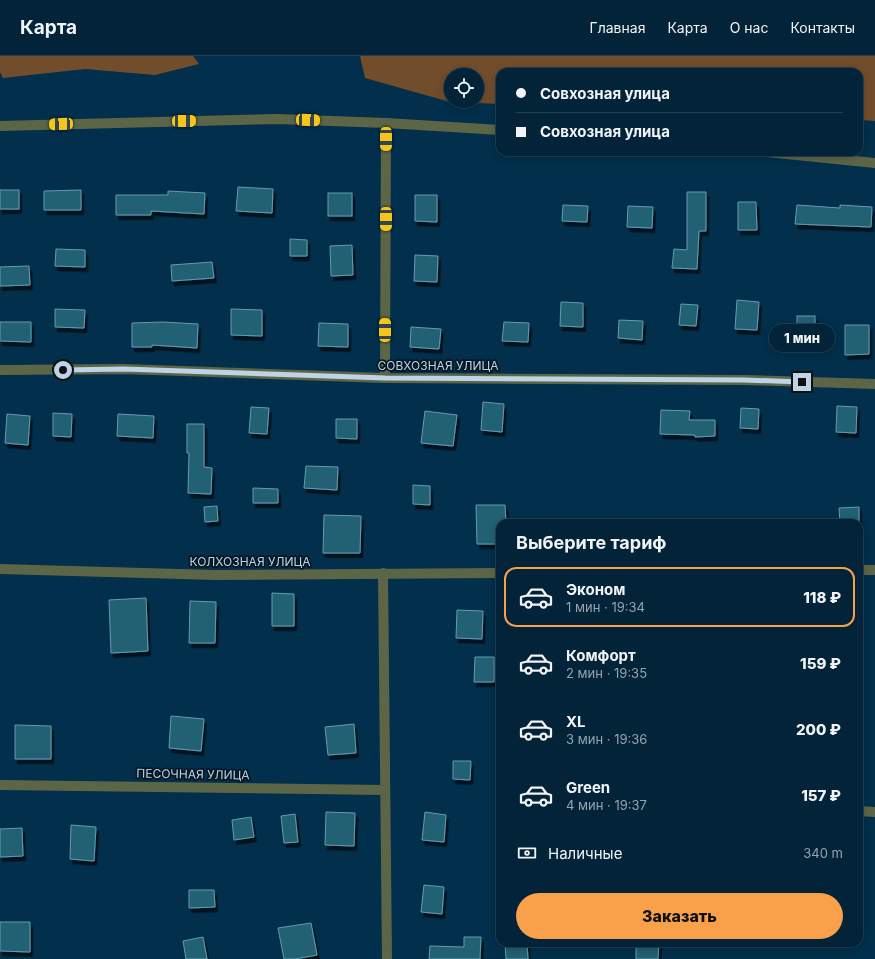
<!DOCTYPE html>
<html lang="ru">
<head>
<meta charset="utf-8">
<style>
	body { margin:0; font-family:Inter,sans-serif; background:#0c2b40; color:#f1f3f6; height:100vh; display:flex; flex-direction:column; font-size:15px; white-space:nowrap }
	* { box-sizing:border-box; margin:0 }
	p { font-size:13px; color:#96a4ae }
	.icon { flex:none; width:22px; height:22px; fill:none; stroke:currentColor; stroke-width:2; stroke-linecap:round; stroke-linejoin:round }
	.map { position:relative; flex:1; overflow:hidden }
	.side { position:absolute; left:496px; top:463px; width:367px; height:428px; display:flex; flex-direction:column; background:#022338; border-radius:12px; box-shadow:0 2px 10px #0003,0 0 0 1px #234053 }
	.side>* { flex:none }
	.top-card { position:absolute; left:496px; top:12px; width:367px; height:88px; border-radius:12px; box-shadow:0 2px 10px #0003,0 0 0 1px #234053; display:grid; align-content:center; height:88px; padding:0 20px; background:#022338 }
	.controls { position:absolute; left:444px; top:12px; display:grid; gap:8px }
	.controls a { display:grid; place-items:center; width:40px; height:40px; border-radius:50%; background:#022338; box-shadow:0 2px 10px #0003,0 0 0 1px #234053; font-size:20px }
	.end { position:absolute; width:18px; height:18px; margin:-9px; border:5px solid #bed4e6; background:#111; box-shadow:0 0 0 2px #111 }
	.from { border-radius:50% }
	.bubble { position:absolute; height:28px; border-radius:14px; background:#022338; box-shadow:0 2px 10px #0003,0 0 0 1px #234053; font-size:13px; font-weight:800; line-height:28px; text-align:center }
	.car { position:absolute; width:12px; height:24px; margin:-12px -6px; border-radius:5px; box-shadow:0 0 3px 1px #0007; background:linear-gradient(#f5c518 24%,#345 0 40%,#f5c518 0 76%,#345 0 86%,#f5c518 0) }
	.top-card b { display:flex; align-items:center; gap:14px; height:38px; font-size:15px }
	.top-card b+b { border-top:1px solid #234053 }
	.top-card i { width:10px; height:10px; background:#f1f3f6 }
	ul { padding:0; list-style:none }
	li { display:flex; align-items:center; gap:12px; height:60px; margin:0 8px 6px; padding:0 12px; border:2px solid transparent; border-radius:12px }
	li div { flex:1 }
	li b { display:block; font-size:15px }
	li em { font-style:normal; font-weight:800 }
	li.on { border-color:#f8a14a }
	li>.icon { width:36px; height:36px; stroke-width:1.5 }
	h2 { padding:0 20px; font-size:18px; line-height:48px }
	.pay { display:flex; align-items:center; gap:10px; height:44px; padding:0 20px; font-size:15px }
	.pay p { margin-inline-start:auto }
	.action { display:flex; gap:8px; margin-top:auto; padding:8px 20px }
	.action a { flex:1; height:46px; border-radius:24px; background:#f8a14a; color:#111; font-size:16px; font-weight:800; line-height:46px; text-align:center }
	header { display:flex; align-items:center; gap:24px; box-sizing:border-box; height:56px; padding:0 20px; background:#022338; border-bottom:1px solid #234053 }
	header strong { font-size:19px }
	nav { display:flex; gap:22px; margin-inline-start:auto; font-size:14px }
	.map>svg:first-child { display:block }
	.green { fill:#714d2b; fill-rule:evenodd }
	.building { fill:#246073; stroke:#629cb1; filter:url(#shadow) }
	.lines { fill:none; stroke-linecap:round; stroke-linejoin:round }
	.street { stroke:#5c6647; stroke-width:10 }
	.route { stroke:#bed4e6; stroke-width:5 }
	.labels { text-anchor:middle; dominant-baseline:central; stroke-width:3.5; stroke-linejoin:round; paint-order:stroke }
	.street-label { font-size:12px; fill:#bed4e6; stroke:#061623 }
</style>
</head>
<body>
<header>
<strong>Карта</strong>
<nav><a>Главная</a><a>Карта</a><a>О нас</a><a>Контакты</a></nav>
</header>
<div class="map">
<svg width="875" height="903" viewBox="0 0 875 903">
	<defs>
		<filter id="shadow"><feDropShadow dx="2.5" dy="4.5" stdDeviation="0" flood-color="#0009"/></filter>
	</defs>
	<rect width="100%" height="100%" fill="#022f4b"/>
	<!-- green -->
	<g class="green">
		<path d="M0,0H193L199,8L155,19L85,13L3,22L0,16Z"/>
		<path d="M360,0H875V65L859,64V16H500V48L450,46L365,22ZM451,19H477V45H451Z"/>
	</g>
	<!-- building -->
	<g class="building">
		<path d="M238,131L273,133L272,157L236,155Z"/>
		<rect x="0" y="134" width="19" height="19"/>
		<path d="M81,134V154H44V135Z"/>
		<path d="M168,135L205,137L204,158L151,155V159H116V139H168Z"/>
		<path d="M687,136H706V175H699L697,213L672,212L674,193L687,194Z"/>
		<rect x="328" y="137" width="24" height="23"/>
		<path d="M415,139H437V166L415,165Z"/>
		<path d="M738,146H756L757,174H738Z"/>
		<path d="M563,149L588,150L587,166L562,165Z"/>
		<path d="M797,149L840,152V149L872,151L871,171L795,168Z"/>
		<path d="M628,150L653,151L652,172L627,171Z"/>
		<path d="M290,183L307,184V200H290Z"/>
		<path d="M352,189L353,219L331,220L330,190Z"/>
		<path d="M56,193L85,194V211L55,210Z"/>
		<path d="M415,199L438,200L437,226L414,225Z"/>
		<path d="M212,206L214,222L172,225L171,209Z"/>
		<path d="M29,210L30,229L0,230V211Z"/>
		<path d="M737,244L759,246L757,274L735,273Z"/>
		<path d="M561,246L583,247V271L560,270Z"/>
		<path d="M681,248L698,249L696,270L679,269Z"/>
		<path d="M55,253L85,254L84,272L55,271Z"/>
		<path d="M231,253L262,254V280L231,279Z"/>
		<rect x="797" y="260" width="18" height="24"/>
		<path d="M619,264L643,265L642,284L618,282Z"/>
		<path d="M0,266H31V286L0,285Z"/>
		<path d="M163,266L198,268L197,292L152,289V291H132V267Z"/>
		<path d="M504,266L529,267L528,286L502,285Z"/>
		<path d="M319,267L348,268V291L318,290Z"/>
		<path d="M845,269H869V298L845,299Z"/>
		<path d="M411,271L441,273L439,293L410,291Z"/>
		<path d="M483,346L504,348L502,376L481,374Z"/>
		<path d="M837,350L857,351L856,377L836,376Z"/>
		<path d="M251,351L269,352L267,378L249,377Z"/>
		<path d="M741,352L759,353L758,373L740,372Z"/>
		<path d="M661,354L690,355L689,364H715V380L695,381V379L660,378Z"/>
		<path d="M425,355L457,359L453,390L421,387Z"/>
		<path d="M53,357L72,358L71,381L53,380Z"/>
		<path d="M7,358L30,360L28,389L5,387Z"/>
		<path d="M118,358L154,360L153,382L117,380Z"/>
		<path d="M336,363H357V383L336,382Z"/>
		<path d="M187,368H204V411L212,412L211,438L188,437L189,397H187Z"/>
		<path d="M306,410L338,411L337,434L304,432Z"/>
		<path d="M413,429L430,430V449L413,448Z"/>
		<path d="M253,432L278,433V447H253Z"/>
		<path d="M476,449H505L506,467H500V488H477Z"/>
		<path d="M217,450L218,465L205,466L204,451Z"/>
		<path d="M859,451V467H840L839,452Z"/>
		<path d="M324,459L361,460L360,497H323Z"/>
		<path d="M272,537L294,538V570H272Z"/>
		<path d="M146,542L148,595L111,597L109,544Z"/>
		<path d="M190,545L216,546L215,587H189Z"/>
		<path d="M457,554L483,555L482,583L456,582Z"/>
		<path d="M475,601H494V626H474Z"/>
		<path d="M171,660L204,663L201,695L169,692Z"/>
		<path d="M354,668L356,697L328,699L325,671Z"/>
		<path d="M15,669L51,670V703H15Z"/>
		<path d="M453,705H471L470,724L453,723Z"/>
		<path d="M326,756L355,757L354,790L325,789Z"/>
		<path d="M425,756L446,759L444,786L422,784Z"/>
		<path d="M295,758L298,786L284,787L281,760Z"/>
		<path d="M251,761L254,781L234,784L232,764Z"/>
		<path d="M71,769L96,771L94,805L70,803Z"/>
		<path d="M22,772L23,800L0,801V773Z"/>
		<path d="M424,829L444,831L442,858L421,856Z"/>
		<path d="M189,834H214L215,851L189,852Z"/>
		<path d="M0,866H30V896L0,895Z"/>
		<path d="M311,867L317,899L295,903H284L278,872Z"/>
		<path d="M203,881L207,903H186L183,885Z"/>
		<path d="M464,881H481L480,903H429L430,890L464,891Z"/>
		<path d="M527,887L528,903H506L505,888Z"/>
		<path d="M636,887H659L658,903H636Z"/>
	</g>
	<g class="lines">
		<!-- street -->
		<g class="street">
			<path d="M0,70L277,63L386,67L500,74"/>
			<path d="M767,96L875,107"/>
			<path d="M0,314L124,313L385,322L744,324L875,328"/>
			<path d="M385,322L386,67"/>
			<path d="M0,513L216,519L500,517"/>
			<path d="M859,514H875"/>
			<path d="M383,517L387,903"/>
			<path d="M0,729L385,734"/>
			<path d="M859,755L875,756"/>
		</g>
	</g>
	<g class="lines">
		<!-- route -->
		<path class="route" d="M63,314L124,313L385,322L744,324L802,326"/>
	</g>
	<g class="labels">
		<!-- street labels -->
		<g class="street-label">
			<text x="438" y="309">СОВХОЗНАЯ УЛИЦА</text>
			<text x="250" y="505">КОЛХОЗНАЯ УЛИЦА</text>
			<text transform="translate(193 718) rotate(1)">ПЕСОЧНАЯ УЛИЦА</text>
		</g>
	</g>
</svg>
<div class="controls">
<a><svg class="icon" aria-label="locate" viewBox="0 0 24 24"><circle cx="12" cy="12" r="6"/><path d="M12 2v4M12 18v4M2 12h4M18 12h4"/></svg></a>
</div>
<i class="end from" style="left:63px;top:314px"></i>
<i class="end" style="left:802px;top:326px"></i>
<div class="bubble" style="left:769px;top:268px;width:66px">1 мин</div>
<i class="car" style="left:308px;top:64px;rotate:92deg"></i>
<i class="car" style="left:184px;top:65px;rotate:89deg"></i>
<i class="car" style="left:61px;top:68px;rotate:268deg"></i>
<i class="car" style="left:386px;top:83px;rotate:180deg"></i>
<i class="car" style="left:386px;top:163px;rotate:180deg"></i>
<i class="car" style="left:385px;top:274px;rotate:0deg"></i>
<div class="top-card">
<b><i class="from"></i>Совхозная улица</b>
<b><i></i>Совхозная улица</b>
</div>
<section class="side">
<h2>Выберите тариф</h2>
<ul>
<li class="on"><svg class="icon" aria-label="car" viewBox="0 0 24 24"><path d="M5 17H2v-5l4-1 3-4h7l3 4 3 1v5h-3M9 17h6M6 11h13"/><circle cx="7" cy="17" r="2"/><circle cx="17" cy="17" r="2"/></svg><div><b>Эконом</b><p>1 мин · 19:34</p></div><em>118 ₽</em></li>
<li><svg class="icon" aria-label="car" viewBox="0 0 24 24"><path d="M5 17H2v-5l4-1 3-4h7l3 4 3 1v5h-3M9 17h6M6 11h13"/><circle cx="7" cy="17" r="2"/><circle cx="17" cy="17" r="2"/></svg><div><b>Комфорт</b><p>2 мин · 19:35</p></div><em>159 ₽</em></li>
<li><svg class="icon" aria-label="car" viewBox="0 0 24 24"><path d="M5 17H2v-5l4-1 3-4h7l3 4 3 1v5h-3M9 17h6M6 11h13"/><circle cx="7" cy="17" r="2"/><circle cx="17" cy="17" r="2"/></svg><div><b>XL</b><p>3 мин · 19:36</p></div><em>200 ₽</em></li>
<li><svg class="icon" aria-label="car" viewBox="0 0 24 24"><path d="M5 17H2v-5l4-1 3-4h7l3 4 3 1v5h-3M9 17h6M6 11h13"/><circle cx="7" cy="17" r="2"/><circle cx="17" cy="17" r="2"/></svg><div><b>Green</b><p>4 мин · 19:37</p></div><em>157 ₽</em></li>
</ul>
<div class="pay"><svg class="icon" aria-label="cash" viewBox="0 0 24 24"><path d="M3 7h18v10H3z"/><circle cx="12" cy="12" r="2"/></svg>Наличные<p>340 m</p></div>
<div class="action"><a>Заказать</a></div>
</section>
</div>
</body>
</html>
